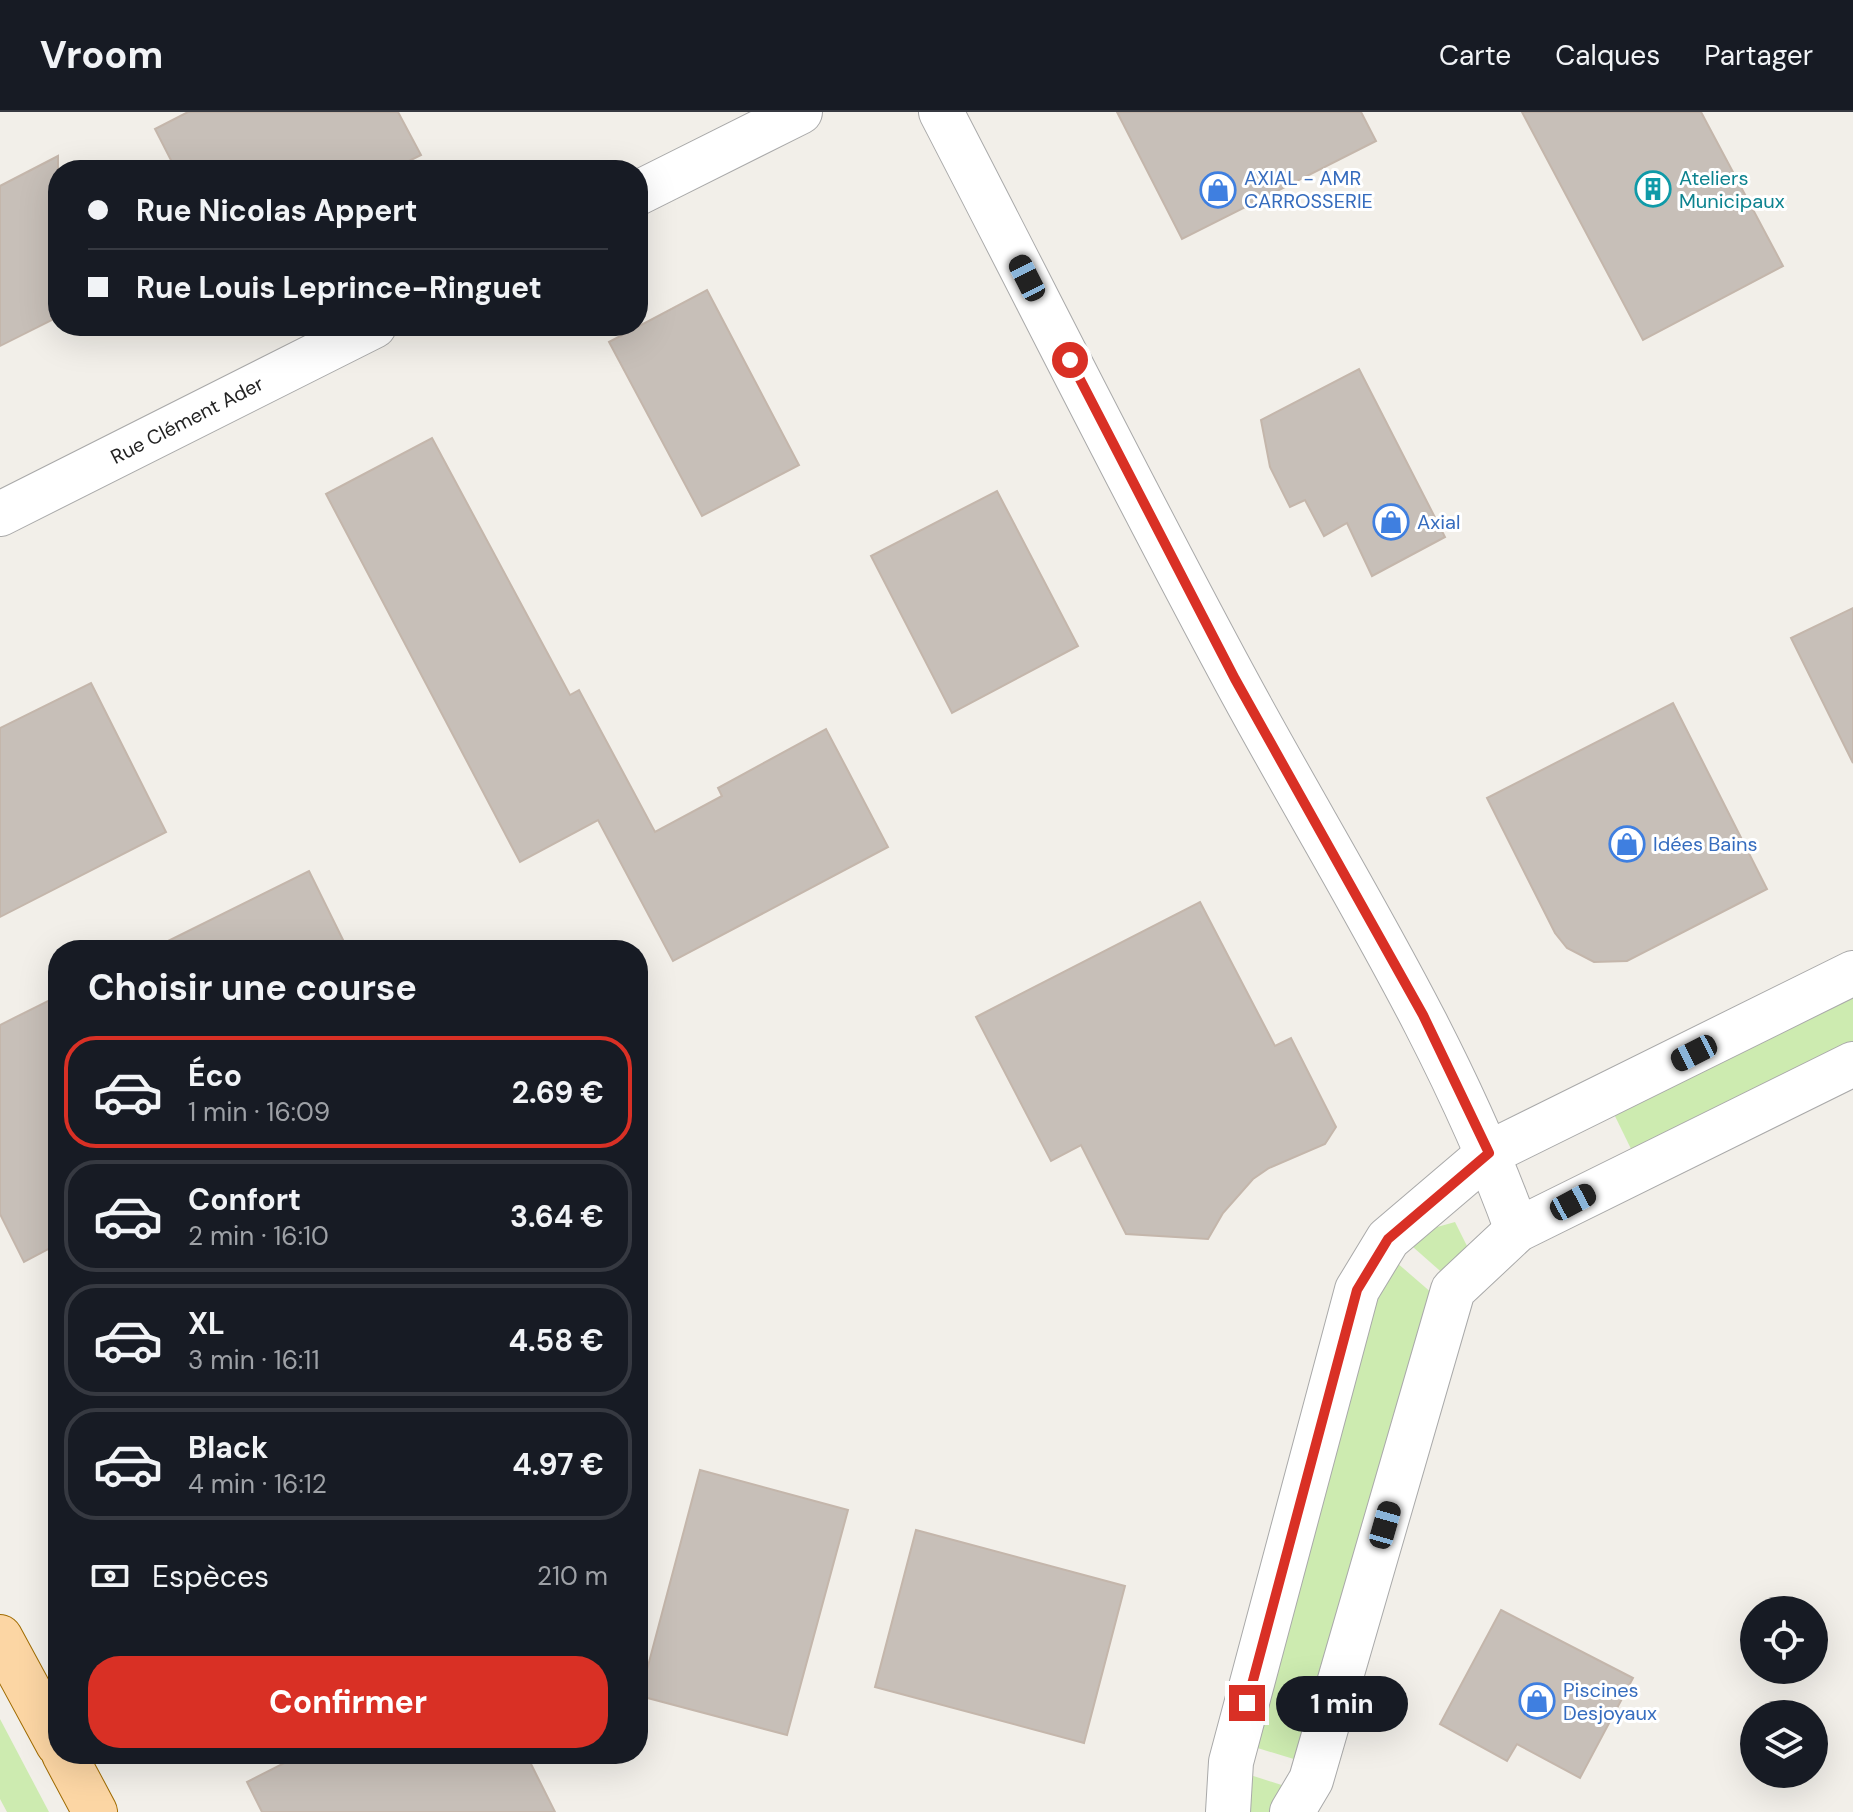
<!DOCTYPE html>
<html lang="fr">
<head>
<meta charset="utf-8">
<style>
	body { margin:0; font-family:"DM Sans",sans-serif; background:#20242c; color:#f1f3f6; height:100vh; display:flex; flex-direction:column; font-size:30px; white-space:nowrap }
	* { box-sizing:border-box; margin:0 }
	p { font-size:26px; color:#9ea1a6 }
	.icon { flex:none; width:44px; height:44px; fill:none; stroke:currentColor; stroke-width:2; stroke-linecap:round; stroke-linejoin:round }
	.map { position:relative; flex:1; overflow:hidden }
	.drawer { position:absolute; left:48px; top:828px; width:600px; height:824px; display:flex; flex-direction:column; background:#171b24; border-radius:32px; box-shadow:0 8px 32px #0002 }
	.drawer>* { flex:none }
	.top-card { position:absolute; left:48px; top:48px; width:600px; height:176px; border-radius:32px; box-shadow:0 8px 32px #0002; display:grid; align-content:center; height:176px; padding:0 40px; background:#171b24 }
	.fabs { position:absolute; left:1740px; top:1484px; display:grid; gap:16px }
	.fabs a { display:grid; place-items:center; width:88px; height:88px; border-radius:50%; background:#171b24; box-shadow:0 8px 32px #0002; font-size:40px }
	.end { position:absolute; width:36px; height:36px; margin:-18px; border:10px solid #d93025; background:#fff; box-shadow:0 0 0 4px #fff }
	.from { border-radius:50% }
	.bubble { position:absolute; height:56px; border-radius:28px; background:#171b24; box-shadow:0 8px 32px #0002; font-size:26px; font-weight:700; line-height:56px; text-align:center }
	.car { position:absolute; width:24px; height:48px; margin:-24px -12px; border-radius:10px; box-shadow:0 0 6px 2px #0007; background:linear-gradient(#222 24%,#8ab4d8 0 40%,#222 0 76%,#8ab4d8 0 86%,#222 0) }
	.top-card b { display:flex; align-items:center; gap:28px; height:76px; font-size:30px }
	.top-card b+b { border-top:2px solid #363941 }
	.top-card i { width:20px; height:20px; background:#f1f3f6 }
	ul { padding:0; list-style:none }
	li { display:flex; align-items:center; gap:24px; height:112px; margin:0 16px 12px; padding:0 24px; border:4px solid #363941; border-radius:32px }
	li div { flex:1 }
	li b { display:block; font-size:30px }
	li em { font-style:normal; font-weight:700 }
	li.selected { border-color:#d93025 }
	li>.icon { width:72px; height:72px; stroke-width:1.5 }
	h2 { padding:0 40px; font-size:36px; line-height:96px }
	.pay { display:flex; align-items:center; gap:20px; height:88px; padding:0 40px; font-size:30px }
	.pay p { margin-inline-start:auto }
	.primary-button { display:flex; gap:16px; margin-top:auto; padding:16px 40px }
	.primary-button a { flex:1; height:92px; border-radius:32px; background:#d93025; color:#fff; font-size:32px; font-weight:700; line-height:92px; text-align:center }
	header { display:flex; align-items:center; gap:48px; box-sizing:border-box; height:112px; padding:0 40px; background:#171b24; border-bottom:2px solid #363941 }
	header strong { font-size:38px }
	nav { display:flex; gap:44px; margin-inline-start:auto; font-size:28px }
	.map>svg:first-child { display:block }
	.grass { fill:#cdebb0 }
	.building { fill:#c7bfb8; stroke:#c4b6ab; stroke-width:2 }
	.lines { fill:none; stroke-linecap:round; stroke-linejoin:round }
	.minor-casing { stroke:#a9a9a9; stroke-width:46 }
	.major-casing { stroke:#a06b00; stroke-width:46 }
	.minor { stroke:#fff; stroke-width:44 }
	.major { stroke:#fcd6a4; stroke-width:44 }
	.route { stroke:#d93025; stroke-width:10 }
	.labels { text-anchor:middle; dominant-baseline:central; stroke-width:6; stroke-linejoin:round; paint-order:stroke }
	.shop-label { font-size:20px; fill:#366cbe; stroke:#fff; text-anchor:start }
	.culture-label { font-size:20px; fill:#0d838f; stroke:#fff; text-anchor:start }
	.street-label { font-size:20px; fill:#222; stroke:#fff }
</style>
</head>
<body>
<header>
<strong>Vroom</strong>
<nav><a>Carte</a><a>Calques</a><a>Partager</a></nav>
</header>
<div class="map">
<svg width="1853" height="1700" viewBox="0 0 1853 1700">
	<rect width="100%" height="100%" fill="#f2efe9"/>
	<!-- grass -->
	<g class="grass">
		<path d="M1853,875V936L1635,1045L1611,996Z"/>
		<path d="M1455,1110L1467,1134L1447,1165L1413,1135L1423,1119Z"/>
		<path d="M1396,1150L1433,1182L1393,1304L1297,1648L1251,1634L1377,1181Z"/>
		<path d="M0,1607L49,1700H7L0,1687Z"/>
		<path d="M1244,1661L1291,1676L1283,1700H1251L1237,1696Z"/>
	</g>
	<!-- building -->
	<g class="building">
		<path d="M188,0H398L421,43L391,58H176L155,17Z"/>
		<path d="M1117,0H1361L1376,29L1182,127Z"/>
		<path d="M1522,0H1701L1783,154L1643,228Z"/>
		<path d="M58,44V205L0,234V74Z"/>
		<path d="M707,178L799,353L702,404L609,230Z"/>
		<path d="M1359,257L1445,425L1372,464L1347,411L1324,424L1305,388L1290,395L1270,355L1261,308Z"/>
		<path d="M432,326L570,583L579,578L655,720L722,684L718,676L826,617L888,735L673,849L598,708L520,750L326,382Z"/>
		<path d="M997,379L1078,534L952,601L871,444Z"/>
		<path d="M1853,496V651L1791,526Z"/>
		<path d="M91,571L166,720L0,805V616Z"/>
		<path d="M1673,591L1767,777L1627,849L1594,850L1567,836L1555,821L1487,686Z"/>
		<path d="M309,759L348,838H150Z"/>
		<path d="M1200,790L1275,934L1291,926L1336,1015L1325,1032L1269,1056L1253,1067L1223,1101L1208,1127L1126,1122L1081,1033L1051,1049L976,905Z"/>
		<path d="M58,884V1132L24,1150L0,1102V913Z"/>
		<path d="M700,1358L848,1398L787,1623L640,1584Z"/>
		<path d="M916,1418L1125,1474L1084,1631L875,1575Z"/>
		<path d="M1501,1498L1633,1566L1580,1666L1517,1632L1507,1649L1440,1612Z"/>
		<path d="M302,1642H526L555,1700H262L247,1670Z"/>
	</g>
	<g class="lines">
		<defs>
			<g id="minor">
				<path d="M941,0C1039,189 1134,380 1235,567C1333,749 1447,923 1517,1118"/>
				<path d="M638,81L800,0"/>
				<path d="M0,402L374,214"/>
				<path d="M1228,1700L1231,1650L1357,1178L1388,1127L1489,1041L1853,861"/>
				<path d="M1292,1700L1311,1668L1453,1178L1517,1118L1853,952"/>
			</g>
			<g id="major">
				<path d="M0,1525L58,1632"/>
				<path d="M64,1642L95,1700"/>
			</g>
		</defs>
		<!-- minor casing -->
		<use href="#minor" class="minor-casing"/>
		<!-- major casing -->
		<use href="#major" class="major-casing"/>
		<!-- minor -->
		<use href="#minor" class="minor"/>
		<!-- major -->
		<use href="#major" class="major"/>
	</g>
	<g class="lines">
		<!-- route -->
		<path class="route" d="M1070,248L1235,567L1423,903L1489,1041L1388,1127L1357,1178L1247,1591"/>
	</g>
	<!-- icons -->
	<defs>
		<symbol id="building-ring" viewBox="-11 -11 22 22"><circle r="9.5" fill="#fff" stroke="#0f9aa8" stroke-width="1.5"/><path d="M-4-6H4V6H1V3H-1V6H-4ZM-2.5-4.3h1.7v1.8h-1.7ZM.8-4.3h1.7v1.8H.8ZM-2.5-1h1.7V.8h-1.7ZM.8-1h1.7V.8H.8Z" fill="#0f9aa8"/></symbol>
		<symbol id="shop-ring" viewBox="-11 -11 22 22"><circle r="9.5" fill="#fff" stroke="#3f7fe0" stroke-width="1.5"/><path d="M-5-2.5h2.3a2.7 3.5 0 0 1 5.4 0H5L5.5 6h-11ZM-1.5-2.5h3a1.5 2.3 0 0 0-3 0Z" fill="#3f7fe0"/></symbol>
	</defs>
	<g fill-rule="evenodd">
		<use href="#building-ring" x="1633" y="57" width="40" height="40"/>
		<use href="#shop-ring" x="1198" y="58" width="40" height="40"/>
		<use href="#shop-ring" x="1371" y="390" width="40" height="40"/>
		<use href="#shop-ring" x="1607" y="712" width="40" height="40"/>
		<use href="#shop-ring" x="1517" y="1569" width="40" height="40"/>
	</g>
	<g class="labels">
		<!-- shop labels -->
		<g class="shop-label">
			<text x="1244" y="66">AXIAL - AMR<tspan x="1244" dy="23">CARROSSERIE</tspan></text>
			<text x="1417" y="410">Axial</text>
			<text x="1653" y="732">Idées Bains</text>
			<text x="1563" y="1578">Piscines<tspan x="1563" dy="23">Desjoyaux</tspan></text>
		</g>
		<!-- culture labels -->
		<g class="culture-label">
			<text x="1679" y="66">Ateliers<tspan x="1679" dy="23">Municipaux</tspan></text>
		</g>
		<!-- street labels -->
		<g class="street-label">
			<text transform="translate(187 308) rotate(-27)">Rue Clément Ader</text>
		</g>
	</g>
</svg>
<div class="fabs">
<a><svg class="icon" aria-label="locate" viewBox="0 0 24 24"><circle cx="12" cy="12" r="6"/><path d="M12 2v4M12 18v4M2 12h4M18 12h4"/></svg></a>
<a><svg class="icon" aria-label="layers" viewBox="0 0 24 24"><path d="M12 4l9 5-9 5-9-5zM3 14l9 5 9-5"/></svg></a>
</div>
<i class="end from" style="left:1070px;top:248px"></i>
<i class="end" style="left:1247px;top:1591px"></i>
<div class="bubble" style="left:1276px;top:1564px;width:132px">1 min</div>
<i class="car" style="left:1027px;top:166px;rotate:333deg"></i>
<i class="car" style="left:1694px;top:941px;rotate:243deg"></i>
<i class="car" style="left:1573px;top:1090px;rotate:62deg"></i>
<i class="car" style="left:1385px;top:1413px;rotate:16deg"></i>
<div class="top-card">
<b><i class="from"></i>Rue Nicolas Appert</b>
<b><i></i>Rue Louis Leprince-Ringuet</b>
</div>
<section class="drawer">
<h2>Choisir une course</h2>
<ul>
<li class="selected"><svg class="icon" aria-label="car" viewBox="0 0 24 24"><path d="M5 17H2v-5l4-1 3-4h7l3 4 3 1v5h-3M9 17h6M6 11h13"/><circle cx="7" cy="17" r="2"/><circle cx="17" cy="17" r="2"/></svg><div><b>Éco</b><p>1 min · 16:09</p></div><em>2.69 €</em></li>
<li><svg class="icon" aria-label="car" viewBox="0 0 24 24"><path d="M5 17H2v-5l4-1 3-4h7l3 4 3 1v5h-3M9 17h6M6 11h13"/><circle cx="7" cy="17" r="2"/><circle cx="17" cy="17" r="2"/></svg><div><b>Confort</b><p>2 min · 16:10</p></div><em>3.64 €</em></li>
<li><svg class="icon" aria-label="car" viewBox="0 0 24 24"><path d="M5 17H2v-5l4-1 3-4h7l3 4 3 1v5h-3M9 17h6M6 11h13"/><circle cx="7" cy="17" r="2"/><circle cx="17" cy="17" r="2"/></svg><div><b>XL</b><p>3 min · 16:11</p></div><em>4.58 €</em></li>
<li><svg class="icon" aria-label="car" viewBox="0 0 24 24"><path d="M5 17H2v-5l4-1 3-4h7l3 4 3 1v5h-3M9 17h6M6 11h13"/><circle cx="7" cy="17" r="2"/><circle cx="17" cy="17" r="2"/></svg><div><b>Black</b><p>4 min · 16:12</p></div><em>4.97 €</em></li>
</ul>
<div class="pay"><svg class="icon" aria-label="cash" viewBox="0 0 24 24"><path d="M3 7h18v10H3z"/><circle cx="12" cy="12" r="2"/></svg>Espèces<p>210 m</p></div>
<div class="primary-button"><a>Confirmer</a></div>
</section>
</div>
</body>
</html>
